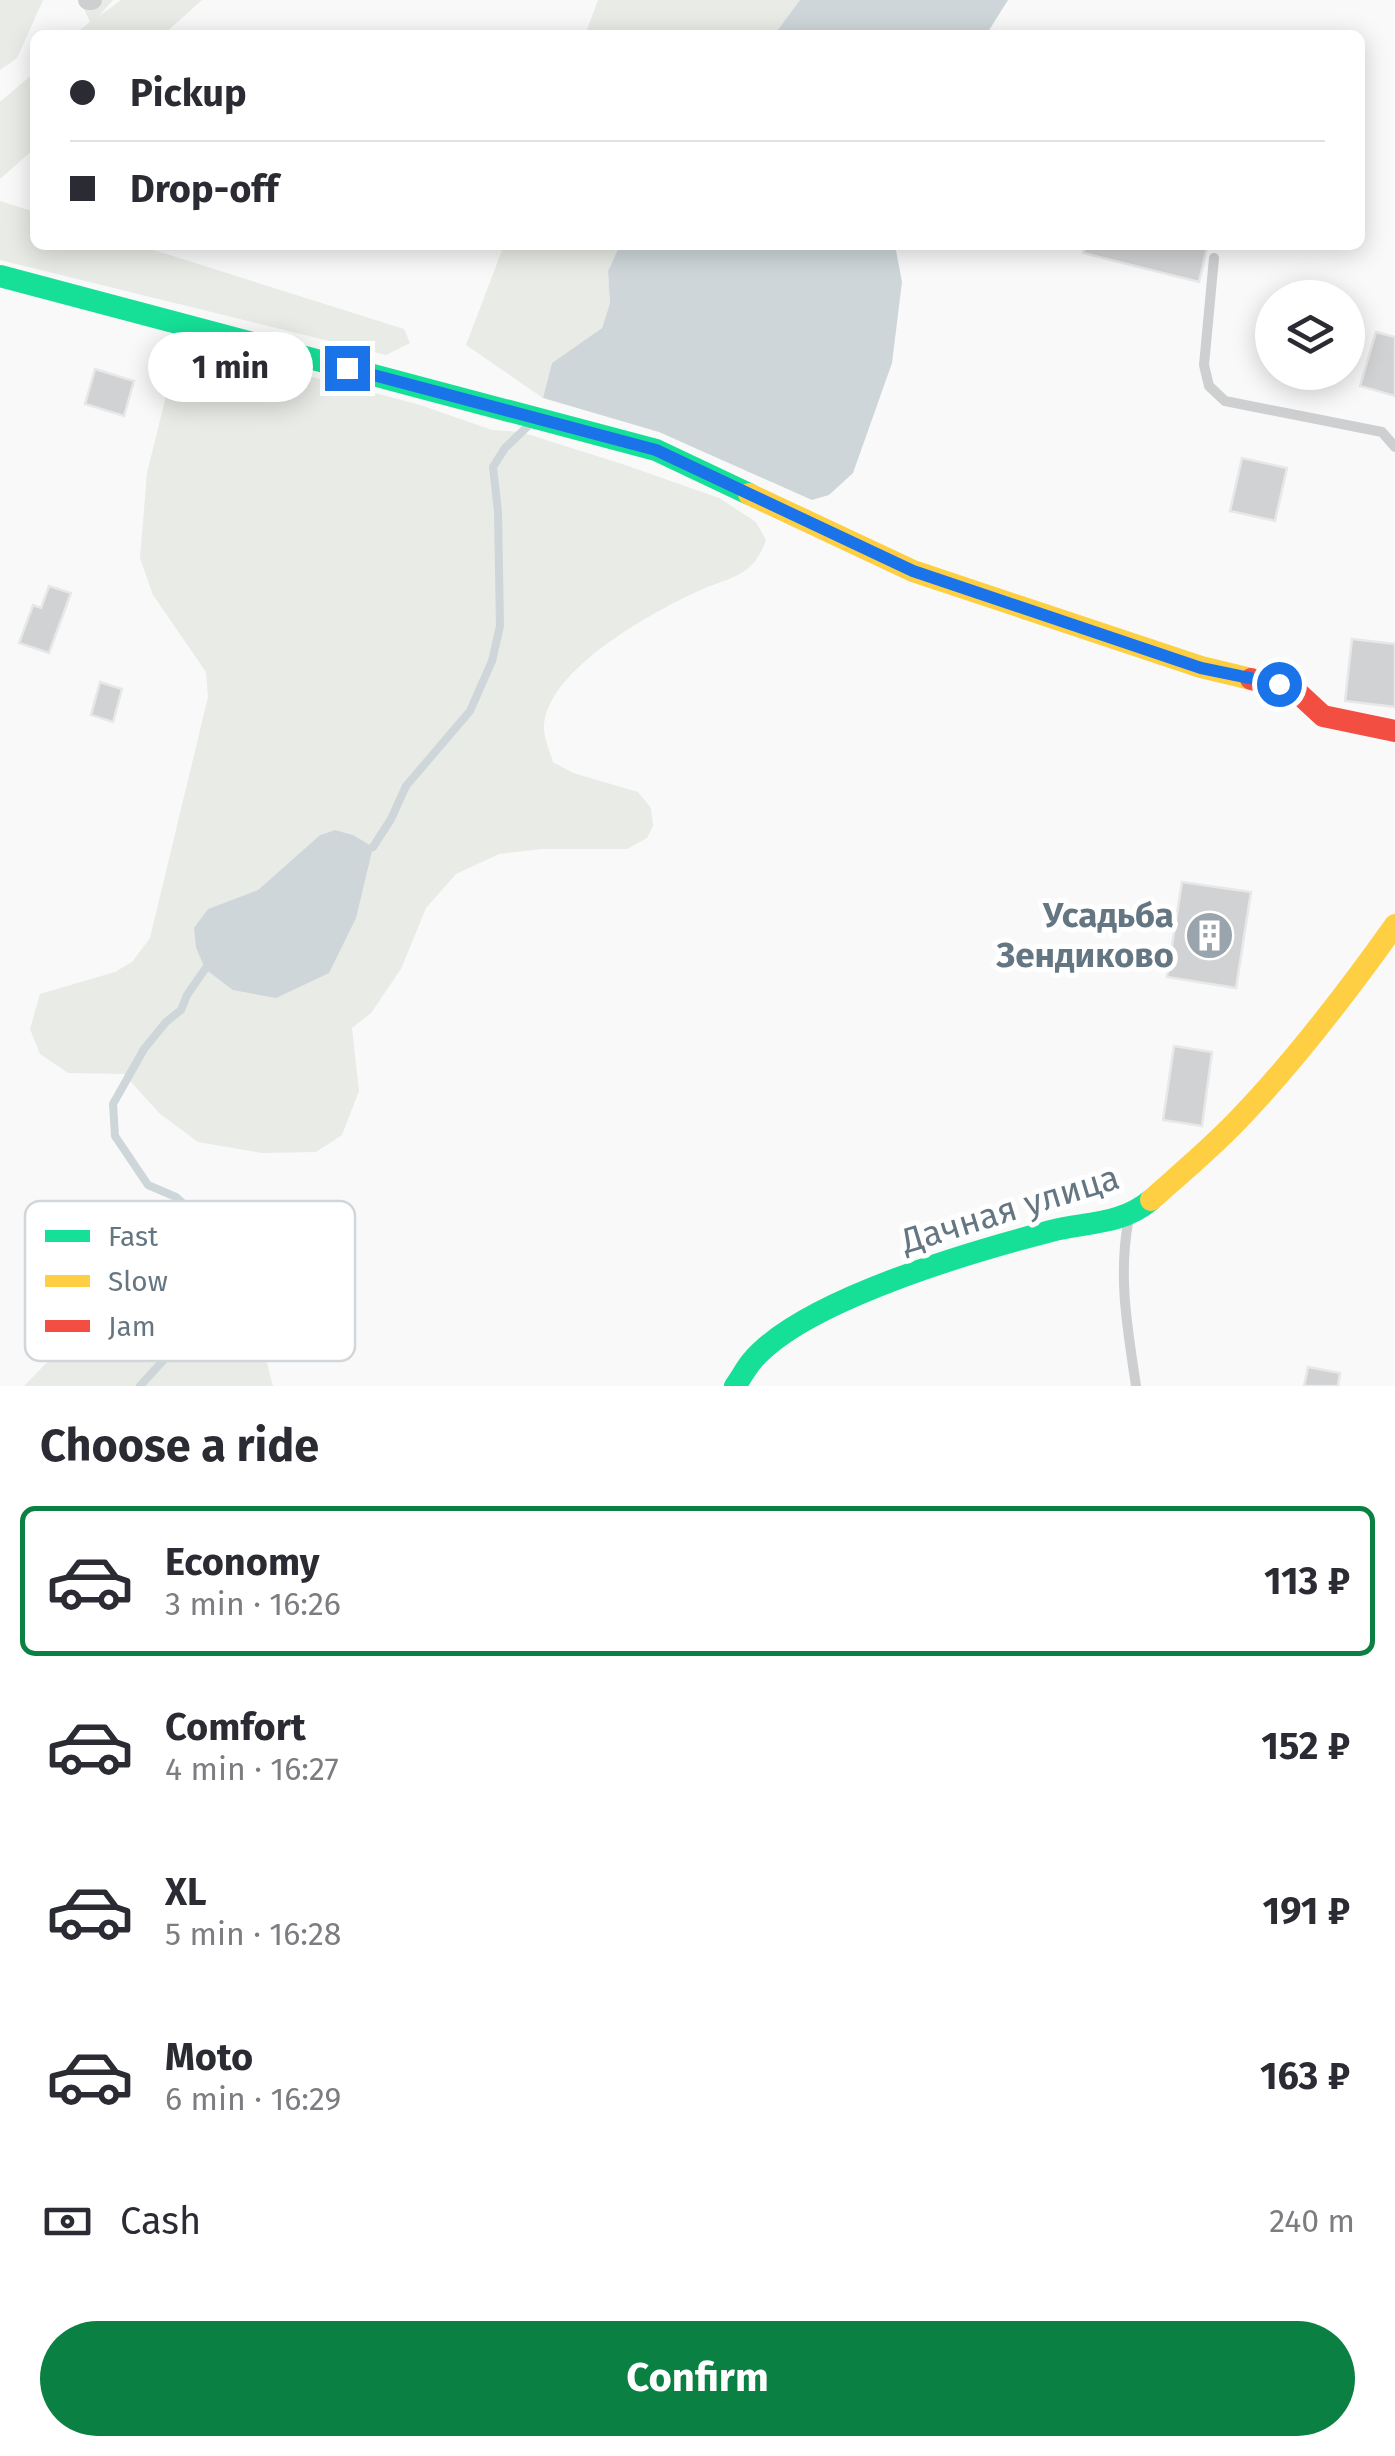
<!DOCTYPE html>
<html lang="en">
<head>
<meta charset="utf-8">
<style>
	body { margin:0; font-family:"Fira Sans",sans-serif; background:#f2f2f3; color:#2b2b33; height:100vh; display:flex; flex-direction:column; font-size:38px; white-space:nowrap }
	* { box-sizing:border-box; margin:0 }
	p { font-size:32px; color:#7c7c81 }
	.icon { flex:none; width:55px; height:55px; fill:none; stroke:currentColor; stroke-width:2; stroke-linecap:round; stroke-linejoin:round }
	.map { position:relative; height:1386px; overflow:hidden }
	.panel { display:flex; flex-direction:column; background:#fff; flex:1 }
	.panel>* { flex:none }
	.hud { position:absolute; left:30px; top:30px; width:1335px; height:220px; border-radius:15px; box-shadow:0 5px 25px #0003; display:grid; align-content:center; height:220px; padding:0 40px; background:#fff }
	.fabs { position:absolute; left:1255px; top:280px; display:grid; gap:20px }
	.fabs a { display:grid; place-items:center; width:110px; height:110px; border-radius:50%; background:#fff; box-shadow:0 5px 25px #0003; font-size:50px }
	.end { position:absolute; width:45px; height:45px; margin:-22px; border:12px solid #1a73e8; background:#fff; box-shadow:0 0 0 5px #fff }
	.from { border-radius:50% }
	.bubble { position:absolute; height:70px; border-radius:35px; background:#fff; box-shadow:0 5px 25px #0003; font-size:32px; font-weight:700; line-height:70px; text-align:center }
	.hud b { display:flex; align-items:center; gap:35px; height:95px; font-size:38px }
	.hud b+b { border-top:2px solid #e1e1e2 }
	.hud i { width:25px; height:25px; background:#2b2b33 }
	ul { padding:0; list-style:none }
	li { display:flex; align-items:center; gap:30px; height:150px; margin:0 20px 15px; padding:0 20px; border:5px solid transparent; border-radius:15px }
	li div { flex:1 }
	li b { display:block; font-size:38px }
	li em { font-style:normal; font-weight:700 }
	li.current { border-color:#0b8043 }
	li>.icon { width:90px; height:90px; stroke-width:1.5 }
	h2 { padding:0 40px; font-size:45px; line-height:120px }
	.pay { display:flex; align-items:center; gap:25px; height:110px; padding:0 40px; font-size:38px }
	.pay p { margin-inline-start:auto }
	.primary-button { display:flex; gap:20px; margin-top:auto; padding:20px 40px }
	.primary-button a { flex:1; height:115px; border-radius:60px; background:#0b8043; color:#fff; font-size:40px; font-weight:700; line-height:115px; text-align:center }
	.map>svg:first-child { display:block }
	.green { fill:#e8ebe6; fill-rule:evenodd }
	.water { fill:#ced6d9 }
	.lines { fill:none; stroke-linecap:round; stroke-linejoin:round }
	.stream { stroke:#ced6d9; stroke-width:8 }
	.building { fill:#d0d2d3; stroke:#e8e8e8; stroke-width:2.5 }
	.lane { stroke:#cecfd0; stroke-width:10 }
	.street { stroke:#cecfd0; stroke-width:20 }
	.fast { stroke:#16e098; stroke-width:22 }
	.slow { stroke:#ffcf43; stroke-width:22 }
	.jam { stroke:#f24e42; stroke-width:22 }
	.route { stroke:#1a73e8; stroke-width:12 }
	.labels { text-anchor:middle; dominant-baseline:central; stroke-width:10; stroke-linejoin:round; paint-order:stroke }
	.poi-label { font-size:35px; font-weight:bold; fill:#657683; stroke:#fff; text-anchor:end }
	.street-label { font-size:35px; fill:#657683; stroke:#fff }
	.key { fill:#fff; stroke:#d1d6da; stroke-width:2.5 }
	.key-label { font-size:28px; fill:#657683 }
</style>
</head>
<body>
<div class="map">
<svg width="1395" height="1386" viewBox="0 0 1395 1386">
	<rect width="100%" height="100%" fill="#f9f9f9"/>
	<!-- green -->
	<g class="green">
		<path d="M0,0H43L17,58L0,70Z"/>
		<path d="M80,0H113L98,17L121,0H202L163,35H74L90,22Z"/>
		<path d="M598,0H800L774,35H585Z"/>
		<path d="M35,72V148L0,179V102Z"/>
		<path d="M0,201L35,212V245H138L404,329L410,343L386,355L0,260Z"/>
		<path d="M504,245H620L608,271L610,303L602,328L552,363L543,398L466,345Z"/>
		<path d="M216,352L417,404L492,430L521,432L625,465L719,498L756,522L766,540C752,579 730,576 696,592C649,614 549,669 544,725C543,736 550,752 553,762L573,773L638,792L651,808L653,826L647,838L627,849H542L499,854L456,874L426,908L401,969L371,1013L352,1028L359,1091L342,1135L316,1152L262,1153L198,1142L159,1113L124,1074L68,1073L40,1054L30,1029L40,994L115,972L132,962L150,938L208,697L206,672L153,595L140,558L147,473L169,384L185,354ZM335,830L353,835L196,947L208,909L258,890L320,835Z"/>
		<path d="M128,1299C170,1303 233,1300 258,1341C266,1353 269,1372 273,1386H24L62,1347Z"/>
	</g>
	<!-- water -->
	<g class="water">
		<path d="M800,0H1008L986,35H774Z"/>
		<path d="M620,245H895L902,282L892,363L853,473L829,495L812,500L659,432L543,398L552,363L602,328L610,303L608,271Z"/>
		<path d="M335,830L353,835L373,847L356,918L329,973L276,998L233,990L205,969L196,947L194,928L208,909L258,890L320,835Z"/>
	</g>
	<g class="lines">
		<!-- stream -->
		<g class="stream">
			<path d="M373,847L391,819L406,786L470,711L492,661L500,626L498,512L493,467L505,448L529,425"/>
			<path d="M189,1209L176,1197L148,1185L115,1136L113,1104L144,1049L166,1022L181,1010L187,995L205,969"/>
			<path d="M140,1386L190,1331L212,1298"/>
		</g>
	</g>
	<!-- building -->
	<g class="building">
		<path d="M1086,245H1196L1207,248L1199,282L1083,253Z"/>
		<path d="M1376,332L1395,337V396L1360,386Z"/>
		<path d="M95,369L134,381L124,416L85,404Z"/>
		<path d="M1242,458L1287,468L1275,521L1230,511Z"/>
		<path d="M49,586L71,593L49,653L19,643L33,605L41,608Z"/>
		<path d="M1352,639L1395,644V707L1345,701Z"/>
		<path d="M100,682L122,689L113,722L91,715Z"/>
		<path d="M1182,882L1251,892L1236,988L1167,977Z"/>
		<path d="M1174,1046L1212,1052L1202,1126L1163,1120Z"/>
		<path d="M1308,1367L1340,1373L1338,1386H1304Z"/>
	</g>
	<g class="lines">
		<!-- lane -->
		<g class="lane">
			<path d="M1214,258L1204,365L1209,386L1225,401L1382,432L1395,447"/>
			<path d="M1128,1223C1118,1279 1128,1331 1136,1386"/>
		</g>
		<!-- street -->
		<path class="street" d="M88,0H92"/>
		<!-- fast -->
		<g class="fast">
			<path d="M0,276L656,450L749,494"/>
			<path d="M735,1386C741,1378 746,1368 752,1361C803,1300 974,1251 1051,1231C1087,1222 1121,1225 1151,1200"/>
		</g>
		<!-- slow -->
		<g class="slow">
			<path d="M749,494L913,571L1201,667L1251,679"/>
			<path d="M1151,1200C1180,1174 1209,1150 1236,1122C1295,1061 1346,994 1395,925"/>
		</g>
		<!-- jam -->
		<path class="jam" d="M1251,679L1297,692L1323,716L1395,731"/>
	</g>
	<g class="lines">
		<!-- route -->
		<path class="route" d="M347,368L656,450L913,571L1201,668L1279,684"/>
	</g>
	<!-- icons -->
	<defs>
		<symbol id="building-disc" viewBox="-11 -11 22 22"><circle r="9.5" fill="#99a4ac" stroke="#fff"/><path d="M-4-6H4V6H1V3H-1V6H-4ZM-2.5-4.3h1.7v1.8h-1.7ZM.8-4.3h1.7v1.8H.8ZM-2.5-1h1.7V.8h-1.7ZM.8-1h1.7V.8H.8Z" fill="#fff"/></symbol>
	</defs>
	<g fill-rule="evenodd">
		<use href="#building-disc" x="1182" y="908" width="55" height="55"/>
	</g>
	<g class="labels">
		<!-- poi labels -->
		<g class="poi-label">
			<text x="1174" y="915">Усадьба<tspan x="1174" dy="40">Зендиково</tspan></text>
		</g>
		<!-- street labels -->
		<g class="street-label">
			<text transform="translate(1010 1209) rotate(-17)">Дачная улица</text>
		</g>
	</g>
	<!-- legend -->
	<rect x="25" y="1201" width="330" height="160" rx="15" class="key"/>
	<rect x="45" y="1230" width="45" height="12" fill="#16e098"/>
	<rect x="45" y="1275" width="45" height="12" fill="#ffcf43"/>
	<rect x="45" y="1320" width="45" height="12" fill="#f24e42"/>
	<g class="key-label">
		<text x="108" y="1246">Fast</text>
		<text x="108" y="1291">Slow</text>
		<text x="108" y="1336">Jam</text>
	</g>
</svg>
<div class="fabs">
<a><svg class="icon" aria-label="layers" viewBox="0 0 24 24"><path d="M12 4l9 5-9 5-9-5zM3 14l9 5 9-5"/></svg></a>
</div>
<i class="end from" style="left:1279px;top:684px"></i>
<i class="end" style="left:347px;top:368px"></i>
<div class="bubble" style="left:148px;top:332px;width:165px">1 min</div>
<div class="hud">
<b><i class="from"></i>Pickup</b>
<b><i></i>Drop-off</b>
</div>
</div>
<section class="panel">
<h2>Choose a ride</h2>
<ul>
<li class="current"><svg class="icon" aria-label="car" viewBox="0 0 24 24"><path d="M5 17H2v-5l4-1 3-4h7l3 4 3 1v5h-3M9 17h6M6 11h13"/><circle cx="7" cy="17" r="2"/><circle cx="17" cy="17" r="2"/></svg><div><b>Economy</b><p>3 min · 16:26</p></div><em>113 ₽</em></li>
<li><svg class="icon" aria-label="car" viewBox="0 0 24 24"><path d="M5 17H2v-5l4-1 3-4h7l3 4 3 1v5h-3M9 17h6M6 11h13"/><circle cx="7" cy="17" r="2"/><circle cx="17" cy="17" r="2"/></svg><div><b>Comfort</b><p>4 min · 16:27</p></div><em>152 ₽</em></li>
<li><svg class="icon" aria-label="car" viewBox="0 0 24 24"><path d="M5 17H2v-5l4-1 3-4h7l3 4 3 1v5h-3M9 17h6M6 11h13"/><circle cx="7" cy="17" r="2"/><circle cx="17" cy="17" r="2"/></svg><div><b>XL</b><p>5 min · 16:28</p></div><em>191 ₽</em></li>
<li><svg class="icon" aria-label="car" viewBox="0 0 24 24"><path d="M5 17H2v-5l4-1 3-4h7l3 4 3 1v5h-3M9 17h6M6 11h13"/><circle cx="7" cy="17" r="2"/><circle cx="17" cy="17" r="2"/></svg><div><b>Moto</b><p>6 min · 16:29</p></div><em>163 ₽</em></li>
</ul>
<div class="pay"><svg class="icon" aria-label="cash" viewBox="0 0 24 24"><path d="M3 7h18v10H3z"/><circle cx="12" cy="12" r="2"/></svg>Cash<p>240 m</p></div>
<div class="primary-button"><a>Confirm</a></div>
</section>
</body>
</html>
